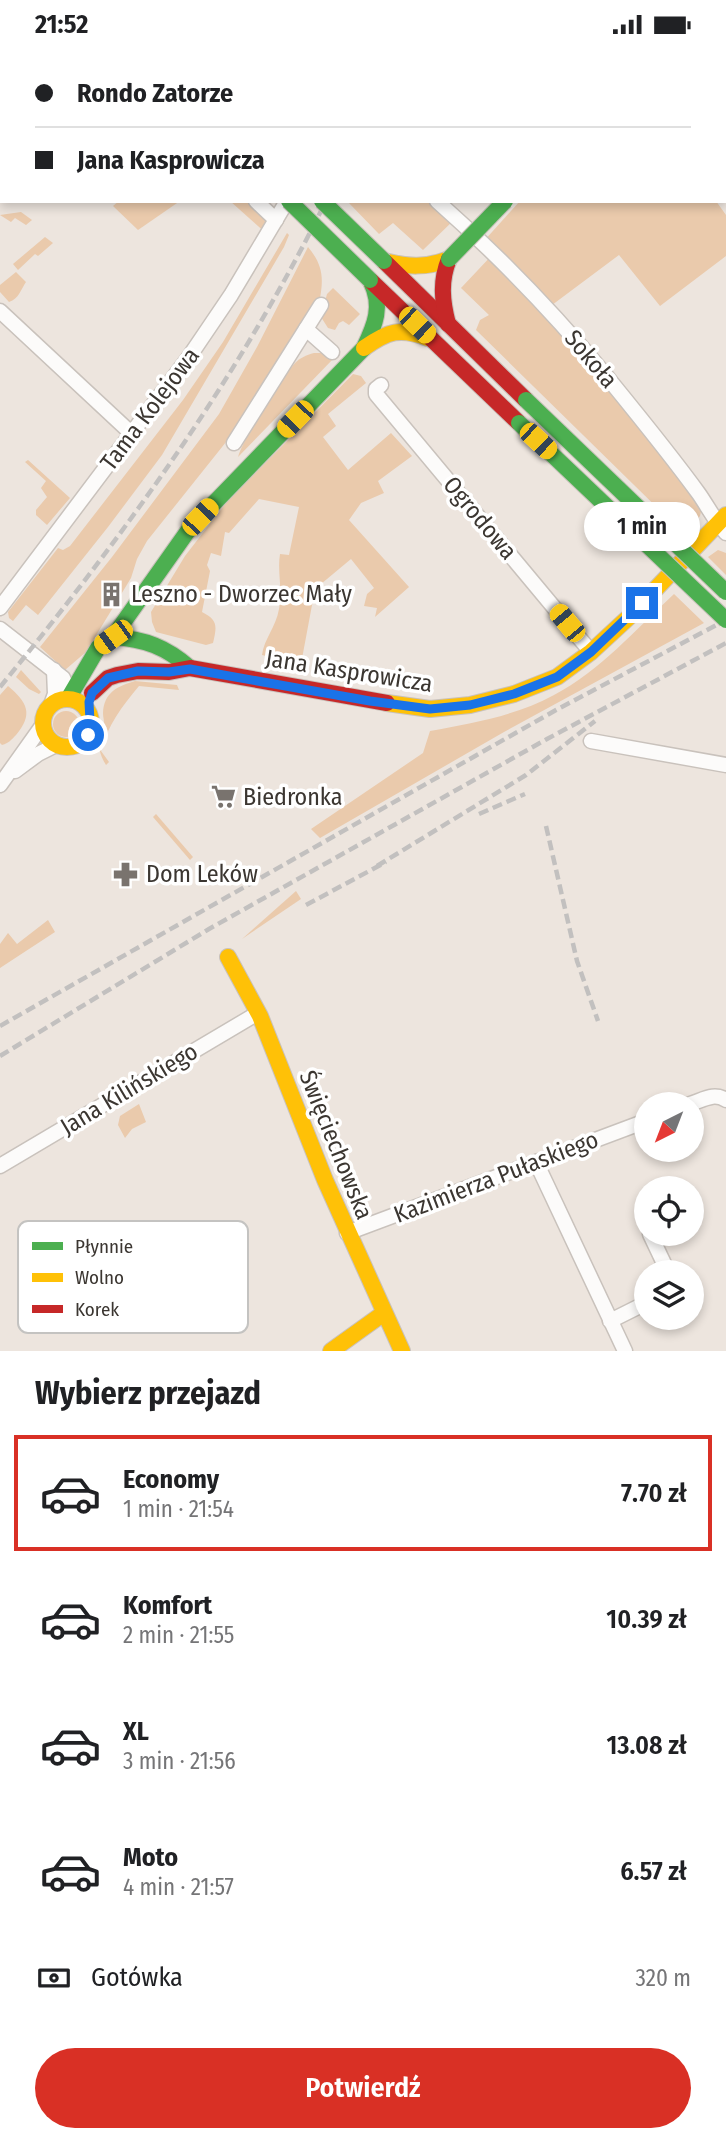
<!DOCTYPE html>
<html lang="pl">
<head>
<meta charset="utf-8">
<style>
	body { margin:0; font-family:"Fira Sans Condensed",sans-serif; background:#f2f2f2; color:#202124; height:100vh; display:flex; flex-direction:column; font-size:26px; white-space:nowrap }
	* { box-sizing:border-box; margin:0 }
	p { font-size:23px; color:#757577 }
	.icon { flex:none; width:38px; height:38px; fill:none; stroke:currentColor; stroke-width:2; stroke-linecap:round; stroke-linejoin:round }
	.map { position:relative; height:1302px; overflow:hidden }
	.details { display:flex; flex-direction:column; background:#fff; flex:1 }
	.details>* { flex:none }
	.top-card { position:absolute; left:0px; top:0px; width:726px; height:154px; box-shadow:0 4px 10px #0003; display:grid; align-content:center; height:154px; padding:0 35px; background:#fff }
	.needle { width:46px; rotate:222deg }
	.controls { position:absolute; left:634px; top:1043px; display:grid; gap:14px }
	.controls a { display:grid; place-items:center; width:70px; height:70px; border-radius:50%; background:#fff; box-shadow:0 4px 10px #0003; font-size:35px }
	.end { position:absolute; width:32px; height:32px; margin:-16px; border:9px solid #1a73e8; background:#fff; box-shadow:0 0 0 4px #fff }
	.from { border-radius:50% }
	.bubble { position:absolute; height:49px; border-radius:24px; background:#fff; box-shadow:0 4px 10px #0003; font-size:23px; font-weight:600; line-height:49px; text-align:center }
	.car { position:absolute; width:21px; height:42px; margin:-21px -10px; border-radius:9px; box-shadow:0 0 5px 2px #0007; background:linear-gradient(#f5c518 24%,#345 0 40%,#f5c518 0 76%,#345 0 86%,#f5c518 0) }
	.top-card b { display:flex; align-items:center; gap:24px; height:66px; font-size:26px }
	.top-card b+b { border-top:2px solid #e0e0e0 }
	.top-card i { width:18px; height:18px; background:#202124 }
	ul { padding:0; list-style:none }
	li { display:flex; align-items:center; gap:21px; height:116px; margin:0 14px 10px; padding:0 21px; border:4px solid transparent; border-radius:0px }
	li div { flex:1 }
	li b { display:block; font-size:26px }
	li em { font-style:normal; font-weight:600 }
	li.active { border-color:#d93025 }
	li>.icon { width:63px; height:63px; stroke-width:1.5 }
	h2 { padding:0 35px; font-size:32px; line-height:84px }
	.pay { display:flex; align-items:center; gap:18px; height:77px; padding:0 35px; font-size:26px }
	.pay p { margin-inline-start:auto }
	.cta { display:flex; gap:14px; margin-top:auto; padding:14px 35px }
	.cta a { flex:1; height:80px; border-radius:42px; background:#d93025; color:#fff; font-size:28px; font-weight:600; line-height:80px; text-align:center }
	.status { display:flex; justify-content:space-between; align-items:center; height:49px; padding:0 35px; background:#fff; direction:ltr }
	.status svg { height:19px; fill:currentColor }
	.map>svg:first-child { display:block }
	.green { fill:#eacaac }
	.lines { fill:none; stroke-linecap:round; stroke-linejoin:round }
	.street-casing { stroke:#c9c2bc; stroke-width:17 }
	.fast-casing { stroke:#c9c2bc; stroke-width:18 }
	.slow-casing { stroke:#c9c2bc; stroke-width:18 }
	.jam-casing { stroke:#c9c2bc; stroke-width:18 }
	.street { stroke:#fcfbfa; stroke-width:14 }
	.fast { stroke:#4caf50; stroke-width:16 }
	.slow { stroke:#ffc107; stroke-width:16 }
	.jam { stroke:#c62828; stroke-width:16 }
	.rail { stroke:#c2c0bf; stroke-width:4.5; stroke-dasharray:10 5; stroke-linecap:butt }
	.fast-bridge-casing { stroke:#c9c2bc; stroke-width:18; stroke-linecap:butt }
	.fast-bridge { stroke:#4caf50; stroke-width:16 }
	.route { stroke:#1a73e8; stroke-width:9 }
	.labels { text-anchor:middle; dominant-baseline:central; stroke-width:7; stroke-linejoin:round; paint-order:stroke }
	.street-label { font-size:24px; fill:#3b3631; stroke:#fff }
	.poi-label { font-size:24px; fill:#3b3631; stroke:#fff; text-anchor:start }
	.key { fill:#fff; stroke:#c4c3c1; stroke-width:2 }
	.key-label { font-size:19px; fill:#3b3631 }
</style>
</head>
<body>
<div class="status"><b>21:52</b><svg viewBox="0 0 49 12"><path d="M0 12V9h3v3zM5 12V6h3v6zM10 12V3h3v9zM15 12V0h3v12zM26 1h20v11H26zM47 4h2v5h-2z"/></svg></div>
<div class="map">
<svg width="726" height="1302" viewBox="0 0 726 1302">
	<rect width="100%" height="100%" fill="#ede5de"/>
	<!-- green -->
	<g class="green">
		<path d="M405,0H634L632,2H404Z"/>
		<path d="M119,152H180L138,181L113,157Z"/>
		<path d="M230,152H249L273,177L268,186Z"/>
		<path d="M347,152H437L456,169L423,201L393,174L379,185Z"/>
		<path d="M520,152H716L726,166V207L660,257L619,206L548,259L702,458L700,467L684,485L476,281L480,271L489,266L461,239L494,204L483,193Z"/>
		<path d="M21,163L32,171L26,176L15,169L11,173L0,166Z"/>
		<path d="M287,184L289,186L284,198L162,406L108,478L38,566L26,556L13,572L9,569L8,563L58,499L63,501L70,497L183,351L223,293Z"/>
		<path d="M45,188L53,194L38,207L35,205L18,221L13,215Z"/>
		<path d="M308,198C322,215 324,227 320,249L234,383L147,492L137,510L131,529L86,603L65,621L40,598L112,508L219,365L257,298Z"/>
		<path d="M16,223L26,233C21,240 19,250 9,253L0,243V236Z"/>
		<path d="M333,239L360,265L349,276L343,272L339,274L335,281L328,279L321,268L327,245Z"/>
		<path d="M314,304H324L335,308L238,408C242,391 282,328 295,314C300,309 306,306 314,304Z"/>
		<path d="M353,325L361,327L366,334L328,365L336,377L323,388L348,421L391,384L412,407L378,432L384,444L361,454L349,471L409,538L375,568L377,559L364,557L367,545L374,539L351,510L315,540L301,615L262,606C264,590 276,578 279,560C283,541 277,523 280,505L289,506L299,458L259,450L229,484L225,483L221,507L211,504L207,516L210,522L202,563C218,571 217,577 213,594L206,596L156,583L152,573L151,563L185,507L226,454Z"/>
		<path d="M28,411L70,449L47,476L36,466V461L47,448L41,439L46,432L25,413Z"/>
		<path d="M718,501L726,504V526L708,508Z"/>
		<path d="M674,545L704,574L504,683L320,789L311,780L423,704L430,682C473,674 515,667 554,646C600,622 636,580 674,545Z"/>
		<path d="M21,621L41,643L39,645L29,640L16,628Z"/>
		<path d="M135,632L177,636L179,641L139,637C123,656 107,677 101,702L109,713L106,716C96,699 100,697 104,680C105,674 103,669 103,664C104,643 118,637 135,632Z"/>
		<path d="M8,637C27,653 34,665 16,686C11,691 9,694 2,696L0,694V646Z"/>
		<circle cx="66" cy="675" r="13"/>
		<path d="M156,765L193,808L190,811L153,768Z"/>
		<path d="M296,842L301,850L242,890Z"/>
		<path d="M48,871L55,883L0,919V895L8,884L17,895Z"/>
		<path d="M139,1055L146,1073L132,1080L125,1089L118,1076L120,1067Z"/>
	</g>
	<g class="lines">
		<defs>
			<g id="street">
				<path d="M94,0L96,2"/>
				<path d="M359,2L360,0"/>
				<path d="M0,64L2,66"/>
				<path d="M0,105L2,104"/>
				<path d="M256,152L276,171"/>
				<path d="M437,152C499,207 555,265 607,328C638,366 670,405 699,445C708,458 715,472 726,484"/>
				<path d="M0,262L132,385"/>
				<path d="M306,280L332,303"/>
				<path d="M381,336L376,340V345L591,603"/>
				<path d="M234,394L321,256"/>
				<path d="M0,559L189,308L231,246L287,152"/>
				<path d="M0,580L63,629L68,641V650"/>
				<path d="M51,656L55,645L54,621"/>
				<path d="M591,692L726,716"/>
				<path d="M15,722L38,705L56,696"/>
				<path d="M0,736L42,677"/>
				<path d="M690,1055C703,1051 714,1043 726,1051"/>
				<path d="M536,1113L625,1302"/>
				<path d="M0,1117L258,964"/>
				<path d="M347,1184L646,1072"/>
				<path d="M650,1185L668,1223"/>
				<path d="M610,1272L646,1254"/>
			</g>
			<g id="fast">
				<path d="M696,0L703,2"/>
				<path d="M663,2L670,0"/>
				<path d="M364,299C375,276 383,257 371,233"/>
				<path d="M113,588C145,590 166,598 190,619"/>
				<path d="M68,650L98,599L113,588L190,479L364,299"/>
			</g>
			<g id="slow">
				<path d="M135,0L137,2"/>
				<path d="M164,0L166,2"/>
				<path d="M384,212C407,218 427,219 449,210"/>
				<path d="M364,299C388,282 400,278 428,289"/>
				<circle cx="67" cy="674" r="24"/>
				<path d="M387,654L430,660L470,656L514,645L557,628L591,603L630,567L726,466"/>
				<path d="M228,908L260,967L325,1131L402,1302"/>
				<path d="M331,1302L384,1264"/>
			</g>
			<g id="jam">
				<path d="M724,11L726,12"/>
				<path d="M384,212L526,351"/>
				<path d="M370,231L519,374"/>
				<path d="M448,275C442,252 440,232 449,210"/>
				<path d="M92,644L108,629L117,626L138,622L169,623L190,619L387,654"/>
			</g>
		</defs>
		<!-- street casing -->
		<use href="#street" class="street-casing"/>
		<!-- fast casing -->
		<use href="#fast" class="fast-casing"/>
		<!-- slow casing -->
		<use href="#slow" class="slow-casing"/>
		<!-- jam casing -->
		<use href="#jam" class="jam-casing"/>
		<!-- street -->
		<use href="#street" class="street"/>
		<!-- fast -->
		<use href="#fast" class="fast"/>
		<!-- slow -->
		<use href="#slow" class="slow"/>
		<!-- jam -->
		<use href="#jam" class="jam"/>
		<!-- rail -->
		<g class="rail">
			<path d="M392,2L393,0"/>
			<path d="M0,638C124,487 239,328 326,152"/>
			<path d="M479,765L525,745"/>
			<path d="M546,777L577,912L598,972"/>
			<path d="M377,817L526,726L595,672"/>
			<path d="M306,856L386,813"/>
			<path d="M0,977L556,661L726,571"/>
			<path d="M0,1007L209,880L547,690L726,594"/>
		</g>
		<defs>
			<g id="fast-bridge">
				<path d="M289,152L370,231"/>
				<path d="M322,152L384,212"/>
				<path d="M449,210L505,152"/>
				<path d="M526,351L726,543"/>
				<path d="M519,374L726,571"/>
			</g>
		</defs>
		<!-- fast-bridge casing -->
		<use href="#fast-bridge" class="fast-bridge-casing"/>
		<!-- fast-bridge -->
		<use href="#fast-bridge" class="fast-bridge"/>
	</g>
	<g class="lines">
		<!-- route -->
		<path class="route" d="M88,686L90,672L89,653L92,644L108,629L138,622L169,623L190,620L370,652L430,660L470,656L514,645L557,628L591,603L642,554"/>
	</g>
	<!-- icons -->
	<defs>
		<symbol id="building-bare" viewBox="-9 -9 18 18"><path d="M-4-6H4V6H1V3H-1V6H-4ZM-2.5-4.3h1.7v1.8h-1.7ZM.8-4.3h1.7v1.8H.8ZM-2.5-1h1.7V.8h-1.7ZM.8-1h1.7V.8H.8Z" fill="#79736e" stroke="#fff" stroke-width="2.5" paint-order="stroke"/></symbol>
		<symbol id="supermarket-bare" viewBox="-9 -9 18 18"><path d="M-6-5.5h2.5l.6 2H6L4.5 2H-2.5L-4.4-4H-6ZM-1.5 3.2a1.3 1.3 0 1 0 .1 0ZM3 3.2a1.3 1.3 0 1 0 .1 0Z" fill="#79736e" stroke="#fff" stroke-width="2.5" paint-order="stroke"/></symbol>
		<symbol id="pharmacy-bare" viewBox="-9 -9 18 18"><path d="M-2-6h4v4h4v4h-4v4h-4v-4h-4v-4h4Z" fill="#79736e" stroke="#fff" stroke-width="2.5" paint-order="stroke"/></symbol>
	</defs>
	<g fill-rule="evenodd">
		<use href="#building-bare" x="94" y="528" width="35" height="35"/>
		<use href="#supermarket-bare" x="206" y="730" width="35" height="35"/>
		<use href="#pharmacy-bare" x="108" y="808" width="35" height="35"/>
	</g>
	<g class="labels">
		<!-- street labels -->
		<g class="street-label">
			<text transform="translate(591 310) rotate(50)">Sokoła</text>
			<text transform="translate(150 360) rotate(-53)">Tama Kolejowa</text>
			<text transform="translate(480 469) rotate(50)">Ogrodowa</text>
			<text transform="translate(349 622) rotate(9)">Jana Kasprowicza</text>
			<text transform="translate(129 1040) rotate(-31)">Jana Kilińskiego</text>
			<text transform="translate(336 1096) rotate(68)">Święciechowska</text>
			<text transform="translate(496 1128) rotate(-21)">Kazimierza Pułaskiego</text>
		</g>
		<!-- poi labels -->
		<g class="poi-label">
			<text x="131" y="545">Leszno - Dworzec Mały</text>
			<text x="243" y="748">Biedronka</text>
			<text x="146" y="825">Dom Leków</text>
		</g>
	</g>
	<!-- legend -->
	<rect x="18" y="1172" width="230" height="112" rx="10" class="key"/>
	<rect x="32" y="1193" width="31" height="8" fill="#4caf50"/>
	<rect x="32" y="1224" width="31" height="9" fill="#ffc107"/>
	<rect x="32" y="1256" width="31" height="8" fill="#c62828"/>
	<g class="key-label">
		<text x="75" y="1204">Płynnie</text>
		<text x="75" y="1235">Wolno</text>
		<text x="75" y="1267">Korek</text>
	</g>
</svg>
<div class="controls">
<a><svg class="needle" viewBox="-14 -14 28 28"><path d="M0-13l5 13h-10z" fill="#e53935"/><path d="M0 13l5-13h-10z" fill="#757577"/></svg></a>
<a><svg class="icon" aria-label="locate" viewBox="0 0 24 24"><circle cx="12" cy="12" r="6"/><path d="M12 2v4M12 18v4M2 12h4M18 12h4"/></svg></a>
<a><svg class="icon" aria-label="layers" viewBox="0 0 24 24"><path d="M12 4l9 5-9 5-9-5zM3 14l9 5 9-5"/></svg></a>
</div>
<i class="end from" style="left:88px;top:686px"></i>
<i class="end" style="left:642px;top:554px"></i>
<div class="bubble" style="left:584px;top:453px;width:116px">1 min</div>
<i class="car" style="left:417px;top:276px;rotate:134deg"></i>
<i class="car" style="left:295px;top:370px;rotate:224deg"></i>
<i class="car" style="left:538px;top:392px;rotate:133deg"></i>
<i class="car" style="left:200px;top:468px;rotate:43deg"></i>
<i class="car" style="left:567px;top:574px;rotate:320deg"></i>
<i class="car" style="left:113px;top:588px;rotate:234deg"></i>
<div class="top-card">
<b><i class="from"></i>Rondo Zatorze</b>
<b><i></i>Jana Kasprowicza</b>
</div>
</div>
<section class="details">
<h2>Wybierz przejazd</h2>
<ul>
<li class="active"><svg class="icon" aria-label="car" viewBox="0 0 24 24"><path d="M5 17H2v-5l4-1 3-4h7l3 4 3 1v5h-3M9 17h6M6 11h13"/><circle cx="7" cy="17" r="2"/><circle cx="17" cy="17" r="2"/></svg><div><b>Economy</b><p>1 min · 21:54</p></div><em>7.70 zł</em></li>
<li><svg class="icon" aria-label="car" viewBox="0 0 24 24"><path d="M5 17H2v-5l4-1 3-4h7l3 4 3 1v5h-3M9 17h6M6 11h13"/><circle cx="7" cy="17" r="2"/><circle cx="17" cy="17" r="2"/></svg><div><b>Komfort</b><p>2 min · 21:55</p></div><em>10.39 zł</em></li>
<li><svg class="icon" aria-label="car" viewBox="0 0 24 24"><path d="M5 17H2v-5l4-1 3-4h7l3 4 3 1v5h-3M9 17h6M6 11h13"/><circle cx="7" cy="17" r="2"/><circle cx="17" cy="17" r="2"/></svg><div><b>XL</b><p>3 min · 21:56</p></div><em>13.08 zł</em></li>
<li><svg class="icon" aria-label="car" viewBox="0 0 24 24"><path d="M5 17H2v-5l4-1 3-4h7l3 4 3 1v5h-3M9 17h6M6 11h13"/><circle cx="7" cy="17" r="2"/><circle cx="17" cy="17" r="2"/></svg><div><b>Moto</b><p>4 min · 21:57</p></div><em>6.57 zł</em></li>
</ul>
<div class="pay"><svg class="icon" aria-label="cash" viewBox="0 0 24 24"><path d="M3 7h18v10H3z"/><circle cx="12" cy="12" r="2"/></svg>Gotówka<p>320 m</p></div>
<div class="cta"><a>Potwierdź</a></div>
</section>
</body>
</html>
